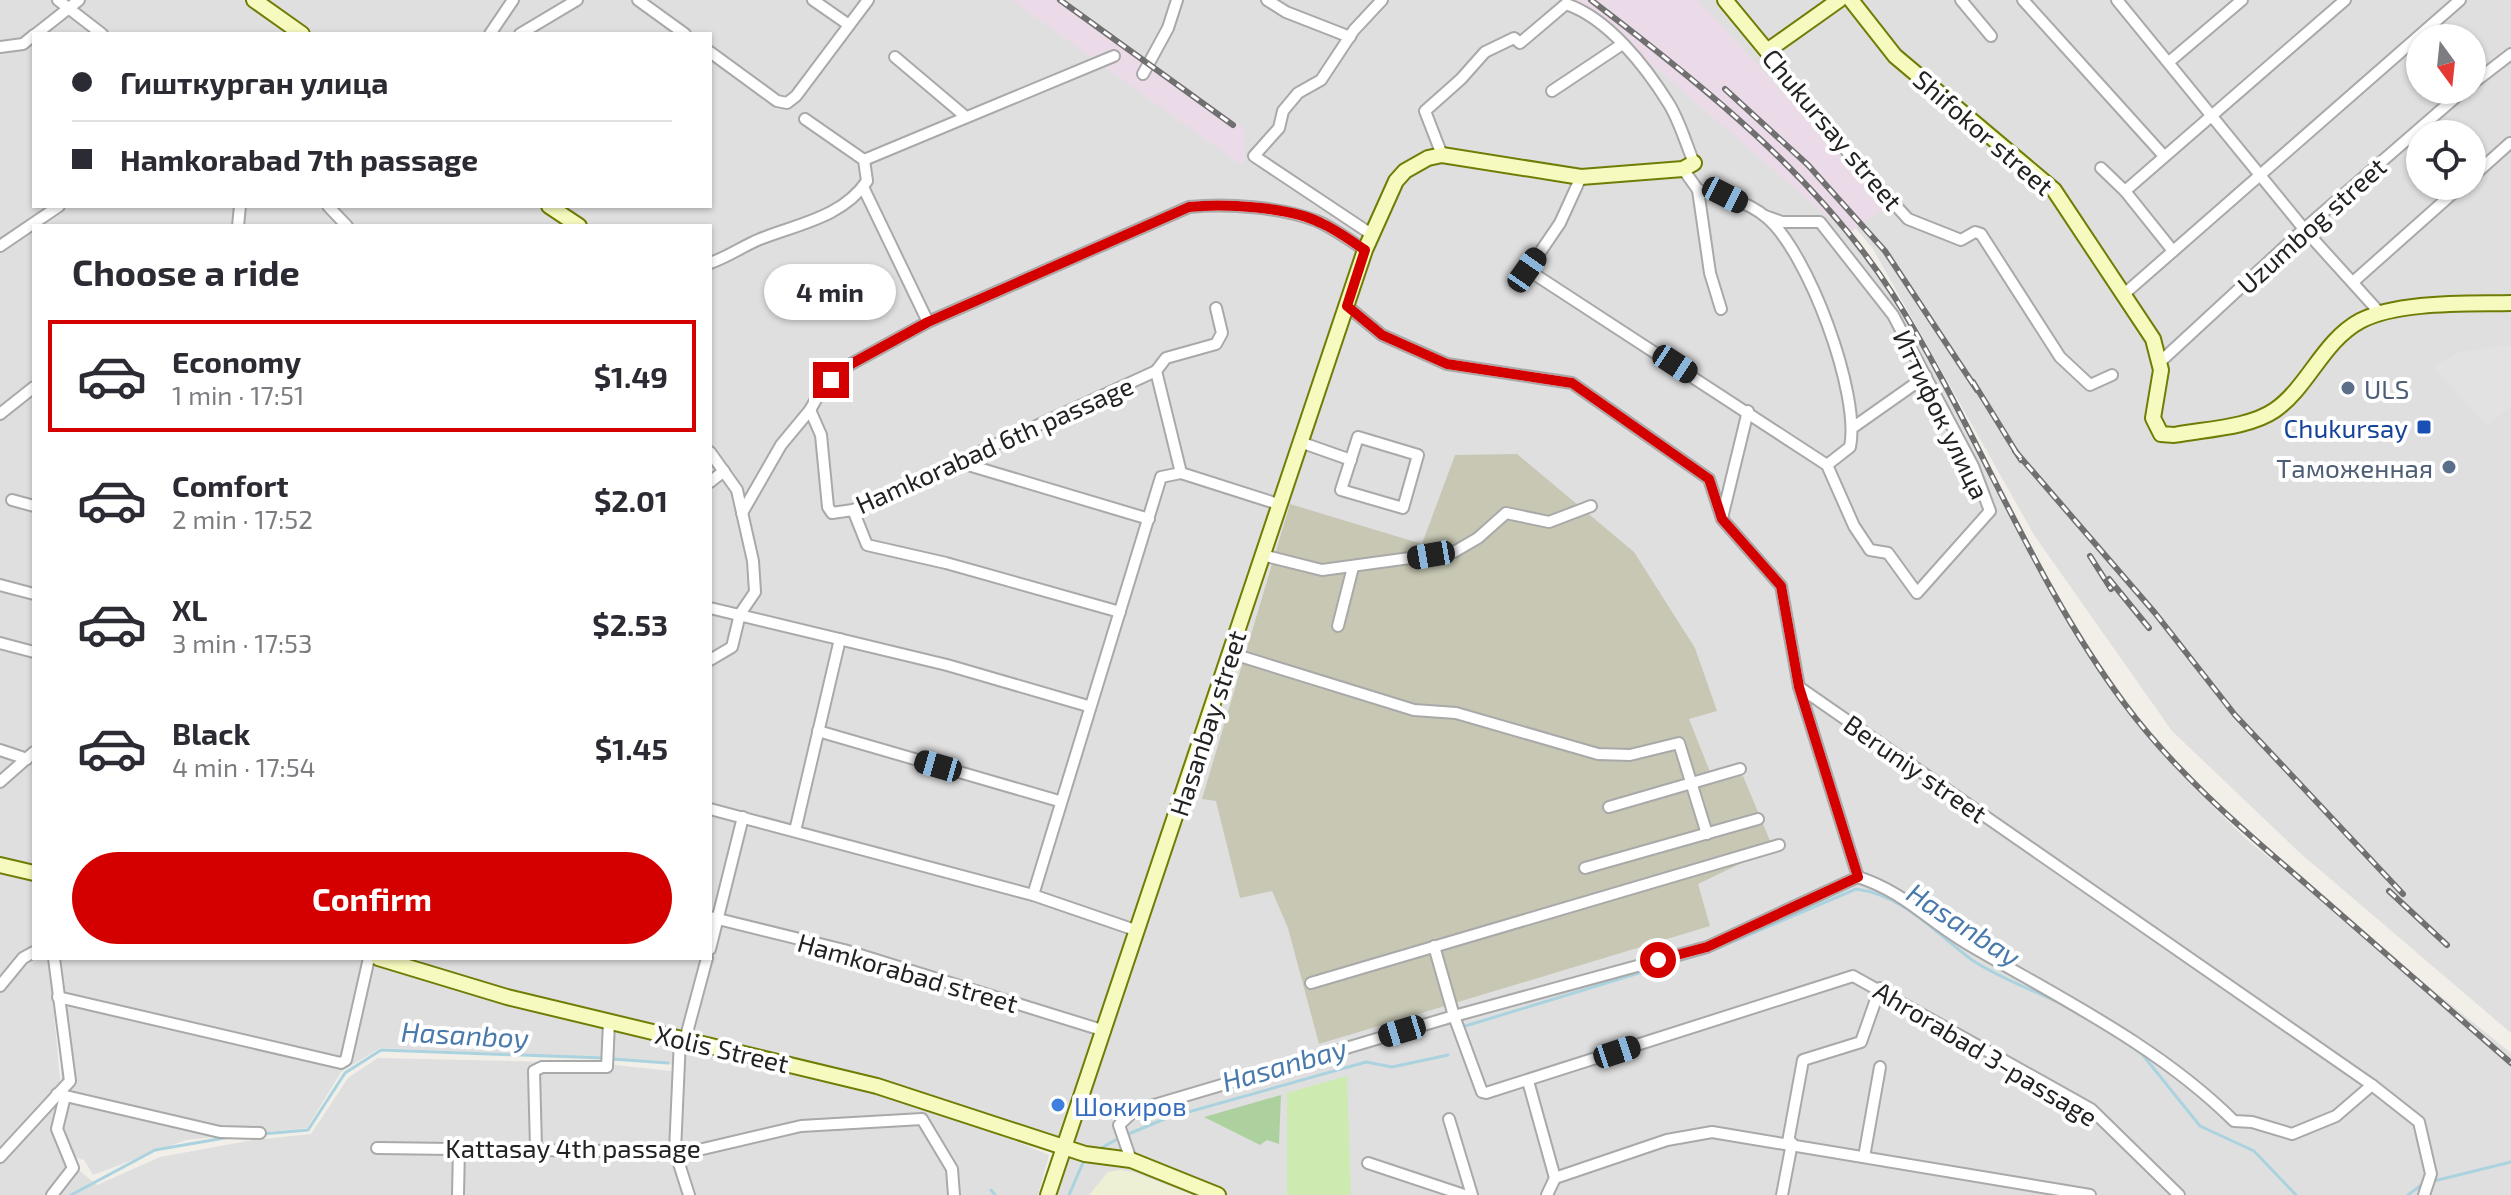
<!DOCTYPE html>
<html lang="en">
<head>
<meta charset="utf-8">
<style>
	body { margin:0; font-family:"Exo 2",sans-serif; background:#f2f2f3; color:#2b2b33; height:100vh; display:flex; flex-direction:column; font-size:30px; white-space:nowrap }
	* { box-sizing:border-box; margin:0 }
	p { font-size:26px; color:#7c7c81 }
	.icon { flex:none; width:44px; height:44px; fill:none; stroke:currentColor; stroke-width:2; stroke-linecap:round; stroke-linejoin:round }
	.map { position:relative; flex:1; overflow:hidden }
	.sheet { position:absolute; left:32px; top:224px; width:680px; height:736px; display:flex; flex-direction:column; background:#fff; border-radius:0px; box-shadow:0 2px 6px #0004 }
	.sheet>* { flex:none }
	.top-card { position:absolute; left:32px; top:32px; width:680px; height:176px; border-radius:0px; box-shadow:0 2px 6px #0004; display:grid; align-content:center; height:176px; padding:0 40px; background:#fff }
	.needle { width:52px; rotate:165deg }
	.controls { position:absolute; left:2406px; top:24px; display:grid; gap:16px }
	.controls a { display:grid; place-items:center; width:80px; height:80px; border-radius:50%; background:#fff; box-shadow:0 2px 6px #0004; font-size:40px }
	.end { position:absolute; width:36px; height:36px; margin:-18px; border:10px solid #d40000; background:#fff; box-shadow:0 0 0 4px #fff }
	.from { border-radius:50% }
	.bubble { position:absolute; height:56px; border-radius:28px; background:#fff; box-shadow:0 2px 6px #0004; font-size:26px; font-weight:700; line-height:56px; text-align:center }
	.car { position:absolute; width:24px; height:48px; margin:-24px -12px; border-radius:10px; box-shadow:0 0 6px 2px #0007; background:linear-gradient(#222 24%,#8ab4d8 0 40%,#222 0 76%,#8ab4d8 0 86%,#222 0) }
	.top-card b { display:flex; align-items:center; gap:28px; height:76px; font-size:30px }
	.top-card b+b { border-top:2px solid #e1e1e2 }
	.top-card i { width:20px; height:20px; background:#2b2b33 }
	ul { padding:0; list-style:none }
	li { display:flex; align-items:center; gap:24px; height:112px; margin:0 16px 12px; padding:0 24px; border:4px solid transparent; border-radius:0px }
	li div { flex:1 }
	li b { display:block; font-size:30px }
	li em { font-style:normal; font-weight:700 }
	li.on { border-color:#d40000 }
	li>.icon { width:72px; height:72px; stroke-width:1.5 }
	h2 { padding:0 40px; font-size:36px; line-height:96px }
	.primary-button { display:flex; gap:16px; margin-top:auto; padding:16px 40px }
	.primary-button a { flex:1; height:92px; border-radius:48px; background:#d40000; color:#fff; font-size:32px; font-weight:700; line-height:92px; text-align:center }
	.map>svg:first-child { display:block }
	.residential { fill:#e0dfdf; fill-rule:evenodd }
	.industrial { fill:#ebdbe8 }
	.construction { fill:#c7c7b4 }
	.farmland { fill:#eef0d5 }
	.grass { fill:#cdebb0 }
	.forest { fill:#add19e }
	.parking { fill:#e2e2e2 }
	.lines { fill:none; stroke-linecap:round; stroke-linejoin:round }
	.stream { stroke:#aad3df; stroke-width:3 }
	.street-casing { stroke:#a9a9a9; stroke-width:14 }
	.secondary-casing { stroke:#707d05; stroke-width:18 }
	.street { stroke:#fff; stroke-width:10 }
	.secondary { stroke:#f7fabf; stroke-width:14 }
	.rail-casing { stroke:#707070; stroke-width:6 }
	.rail { stroke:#fff; stroke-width:3; stroke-dasharray:9; stroke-linecap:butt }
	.route { stroke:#d40000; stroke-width:10 }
	.service-dot { fill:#5c6f8a; stroke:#fff; stroke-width:3 }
	.transit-dot { fill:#1a4fb4; stroke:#fff; stroke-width:3 }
	.shop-dot { fill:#3f7fe0; stroke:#fff; stroke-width:3 }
	.labels { text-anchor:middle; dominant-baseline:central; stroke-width:8; stroke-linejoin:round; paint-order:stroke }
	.street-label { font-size:26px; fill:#222; stroke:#fff }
	.service-label { font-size:26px; fill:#4e5e75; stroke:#fff; text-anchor:start }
	.transit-label { font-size:26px; fill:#164399; stroke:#fff; text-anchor:end }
	.shop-label { font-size:26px; fill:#366cbe; stroke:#fff; text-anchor:start }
	.water-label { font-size:28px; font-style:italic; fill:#4a7aab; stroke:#fff }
</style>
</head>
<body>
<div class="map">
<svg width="2511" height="1195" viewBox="0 0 2511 1195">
	<rect width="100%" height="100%" fill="#f2efe9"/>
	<!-- residential -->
	<g class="residential">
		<path d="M0,0H1589L1834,217L1866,256L1943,381L2041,570L2094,660L2152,741L2182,776L2246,839L2511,1053V1195H1048L1062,1147L677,1035L674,1065L636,1060L380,1048L341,1072L307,1128L186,1140L93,1175L84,1160L73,1157L62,1134L60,958H710V226H34V873L0,865ZM34,34H710V206H34Z"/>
		<path d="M1594,0H2511V1033L2300,853L2172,731L2034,535L1873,249L1797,158ZM2420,38H2472V90H2420ZM2420,134H2472V186H2420Z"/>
		<path d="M0,873L34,881V958H49L60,1080L56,1135L70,1163L97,1185L160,1157L253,1140L311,1134L348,1078L378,1058L596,1063L680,1072L681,1043L804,1070L950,1114L1049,1155L1038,1195H0Z"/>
	</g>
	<!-- industrial -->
	<g class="industrial">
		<path d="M1012,0H1065L1244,128L1245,159L1241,165Z"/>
		<path d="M1577,0H1698L1887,206L1848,234Z"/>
	</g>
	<!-- construction -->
	<path class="construction" d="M1517,454L1634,552L1695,648L1717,711L1689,719L1714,782L1743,776L1773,848L1698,884L1710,926L1319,1044L1288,928L1272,891L1240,898L1216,801L1202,799L1290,504L1422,544L1455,455Z"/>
	<!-- farmland -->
	<path class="farmland" d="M1120,1170L1133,1172L1193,1195H1089L1108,1172Z"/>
	<!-- grass -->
	<path class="grass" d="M1347,1076L1351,1195H1287V1093Z"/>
	<!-- forest -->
	<path class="forest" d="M1281,1095L1279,1144L1267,1140L1260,1145L1204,1117Z"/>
	<!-- parking -->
	<path class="parking" d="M2511,345V407L2487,426L2433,367L2459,352Z"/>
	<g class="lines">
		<!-- stream -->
		<g class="stream">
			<path d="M1462,1027L1711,951L1856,889C1904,895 1935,933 1972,960C1999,978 2033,990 2062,1004"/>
			<path d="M2123,1041L2142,1054L2200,1126L2254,1151L2296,1195"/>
			<path d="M612,1059L668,1063"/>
			<path d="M262,1134L308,1130L345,1073L381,1050L604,1058"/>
			<path d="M1126,1135L1167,1118L1366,1062L1392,1067L1448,1055"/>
			<path d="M1098,1150L1119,1138"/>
			<path d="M2434,1181L2511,1162"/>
			<path d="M991,1190L995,1195"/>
			<path d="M71,1195L155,1150L230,1137"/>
			<path d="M1069,1195L1085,1158"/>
			<path d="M2408,1195L2420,1186"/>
		</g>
		<defs>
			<g id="street">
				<path d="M58,0L102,34"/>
				<path d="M638,0L685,34"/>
				<path d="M813,0L849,25"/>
				<path d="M1267,0L1286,12L1350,37"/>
				<path d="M1961,0L1991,36"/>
				<path d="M2023,0L2164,156"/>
				<path d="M2117,0L2304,229L2380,313"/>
				<path d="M36,34L79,0"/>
				<path d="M490,34L513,0"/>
				<path d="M520,34L577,0"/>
				<path d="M0,47L23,44L34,35"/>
				<path d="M1767,51L1849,154L1908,219L1961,240L1975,232L1981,234L2060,357L2090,385L2112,375"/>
				<path d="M710,52L777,101L787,103L796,96L868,0"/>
				<path d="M895,57L966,117"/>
				<path d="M2169,62L2242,0"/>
				<path d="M1143,74L1168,28L1177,0"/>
				<path d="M2472,84L2511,54"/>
				<path d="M1552,91L1621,45"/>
				<path d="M1442,155L1425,111L1461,79L1485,52L1514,38L1520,43L1566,4C1608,18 1646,67 1669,104C1680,122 1686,144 1694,163"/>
				<path d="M864,160L1114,56"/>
				<path d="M2101,168L2125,191L2173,251"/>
				<path d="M1683,169L1698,190C1721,195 1747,201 1766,217C1808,251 1861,395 1850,447L1827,465"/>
				<path d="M1581,177L1560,223L1528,270L1827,465L1854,526L1870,550L1888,553L1917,593L1990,511L1973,466L1893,315L1820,222H1782L1765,216"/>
				<path d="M2472,177L2510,143"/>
				<path d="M863,187L928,322"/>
				<path d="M1698,190L1710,273L1721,309"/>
				<path d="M2125,191L2345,0"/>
				<path d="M328,206L347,226"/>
				<path d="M238,226L240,206"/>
				<path d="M1371,234L1254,156L1279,128L1283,111L1298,93L1321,80L1354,30L1382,0"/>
				<path d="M0,246L59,206"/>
				<path d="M710,263C728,257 743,246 760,239C798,224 843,217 867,181L864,160L805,119"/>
				<path d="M2353,282L2461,186"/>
				<path d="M2123,295L2460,0"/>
				<path d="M1347,306L1382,335L1447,364L1572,383L1709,479L1722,519L1781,586L1799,687L2372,1085L2419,1122L2431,1174L2424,1195"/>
				<path d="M2160,362L2304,229L2464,90"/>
				<path d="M1156,371L1166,358L1216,344L1222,333L1216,308"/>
				<path d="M810,410L821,435L828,507L832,513L853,510L1156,371L1181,473"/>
				<path d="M0,414L34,387"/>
				<path d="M1855,426L1926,376"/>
				<path d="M1358,437L1418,455L1403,508L1341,490Z"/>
				<path d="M1300,442L1351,460"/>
				<path d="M710,452L737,490L753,561L755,592L740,614L732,647L710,660"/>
				<path d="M958,462L1149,519"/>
				<path d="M710,482L724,471"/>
				<path d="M12,500L34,506"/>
				<path d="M853,510L867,545L946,563L1120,612"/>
				<path d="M742,513L781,445L810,410L823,387L851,364L928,322L1189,207C1228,203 1280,207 1317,221C1334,228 1350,241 1365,250"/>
				<path d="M1722,518L1748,411"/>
				<path d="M1262,555L1322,570L1454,552L1478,538L1506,513L1549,522L1591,506"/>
				<path d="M0,585L34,594"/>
				<path d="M710,608L947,665L1088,706"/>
				<path d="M1338,626L1353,567"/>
				<path d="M0,643L34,652"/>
				<path d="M1230,653L1414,710L1456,713L1598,754L1630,755L1679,743L1707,834"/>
				<path d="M1799,687L1858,877"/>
				<path d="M818,731L1059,801"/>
				<path d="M0,750L27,759"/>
				<path d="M0,782L34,752"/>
				<path d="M1609,807L1740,769"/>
				<path d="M710,809L1033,895L1138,931"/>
				<path d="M795,831L840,639"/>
				<path d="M1585,868L1758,819"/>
				<path d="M1858,877C1904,892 1926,919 1966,943C2059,998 2156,1044 2234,1121L2252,1122L2292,1134L2336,1116L2372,1085"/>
				<path d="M1033,895L1161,477L1181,473L1278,504"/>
				<path d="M710,917L844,950L1105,1031"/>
				<path d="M1434,946L1454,1016L1482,1092L1486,1093L1853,976L2091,1109L2179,1195"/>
				<path d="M710,949L743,817"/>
				<path d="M1311,983L1779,845"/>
				<path d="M0,986L23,958L34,952"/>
				<path d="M58,997L341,1063L346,1060L369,958"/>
				<path d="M680,1039L675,1151L689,1195"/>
				<path d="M685,1040L707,958"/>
				<path d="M1528,1081L1555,1178L1547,1195"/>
				<path d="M57,1094L220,1132L260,1133"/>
				<path d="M1449,1119L1472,1195"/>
				<path d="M1788,1142L1803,1060L1861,1042L1880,988"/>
				<path d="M377,1148L690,1152L801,1126L922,1119L952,1169L954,1195"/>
				<path d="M536,1148L534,1071L542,1067H607L609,1022"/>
				<path d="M0,1157L70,1081L54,958"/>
				<path d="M1864,1157L1880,1067"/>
				<path d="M1131,1160L1119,1125L1134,1111L1454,1016L1707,947L1858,877"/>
				<path d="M1368,1163L1464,1195"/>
				<path d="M1555,1178L1667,1140L1712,1132L2090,1195"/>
				<path d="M52,1195L73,1168L57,1129L65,1096"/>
				<path d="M458,1195L459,1147"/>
				<path d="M1782,1195L1792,1143"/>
			</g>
			<g id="secondary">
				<path d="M254,0L302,34"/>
				<path d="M1725,0L1767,51L1839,0"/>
				<path d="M1851,0L1895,56L2054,190L2153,339L2161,370L2153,418L2161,434L2174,435C2205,429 2249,428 2275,410C2308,387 2323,341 2360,321C2398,301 2467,304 2511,303"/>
				<path d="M549,206L579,226"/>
				<path d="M0,865L34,873"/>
				<path d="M378,958L507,997L877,1086L1085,1154L1131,1160L1218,1195"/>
				<path d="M1048,1195L1365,250L1396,181L1405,171L1428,158L1442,155L1581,177L1683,169L1694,163"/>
			</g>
		</defs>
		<!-- street casing -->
		<use href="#street" class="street-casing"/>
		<!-- secondary casing -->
		<use href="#secondary" class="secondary-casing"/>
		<!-- street -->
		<use href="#street" class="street"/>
		<!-- secondary -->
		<use href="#secondary" class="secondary"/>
		<defs>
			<g id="rail">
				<path d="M1060,0L1233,125"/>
				<path d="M1591,0C1700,83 1817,176 1892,293C1976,425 2030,577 2124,703C2175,772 2242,829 2306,884C2374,944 2443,1003 2511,1063"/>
				<path d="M1725,89L1808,165L1885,251L1977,390"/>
				<path d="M1973,382L2021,460"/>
				<path d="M2015,451L2155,613L2235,715L2403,894"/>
				<path d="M2090,556L2111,589"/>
				<path d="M2109,579L2149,628"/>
				<path d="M2389,891L2447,945"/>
			</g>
		</defs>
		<!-- rail casing -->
		<use href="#rail" class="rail-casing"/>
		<!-- rail -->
		<use href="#rail" class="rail"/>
	</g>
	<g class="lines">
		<!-- route -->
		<path class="route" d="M831,380L851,364L928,322L1189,207C1224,203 1290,207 1321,223C1337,230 1351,241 1365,250L1347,306L1382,335L1447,364L1572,383L1709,479L1722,519L1781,586L1799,687L1858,877L1707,947L1658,960"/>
	</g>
	<!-- markers -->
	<g class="service-dot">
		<circle cx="2348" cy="388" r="8"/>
		<circle cx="2449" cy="467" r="8"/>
	</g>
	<rect class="transit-dot" x="2416" y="419" width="16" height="16" rx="4"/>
	<circle class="shop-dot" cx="1058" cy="1105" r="8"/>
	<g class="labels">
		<!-- street labels -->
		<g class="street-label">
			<text transform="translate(1833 129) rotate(50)">Chukursay street</text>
			<text transform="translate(1984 132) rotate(41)">Shifokor street</text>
			<text transform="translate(2311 225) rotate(-42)">Uzumbog street</text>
			<text transform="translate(1942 414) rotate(64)">Иттифок улица</text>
			<text transform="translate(994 444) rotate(-24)">Hamkorabad 6th passage</text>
			<text transform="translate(1207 723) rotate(-72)">Hasanbay street</text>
			<text transform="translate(1916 768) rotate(35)">Beruniy street</text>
			<text transform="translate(908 972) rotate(16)">Hamkorabad street</text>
			<text transform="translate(722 1048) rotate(13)">Xolis Street</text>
			<text transform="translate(1986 1053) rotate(31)">Ahrorabad 3-passage</text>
			<text x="573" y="1147">Kattasay 4th passage</text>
		</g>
		<!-- service labels -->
		<g class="service-label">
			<text x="2364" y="388">ULS</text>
			<text x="2433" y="467" text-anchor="end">Таможенная</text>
		</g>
		<!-- transit labels -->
		<g class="transit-label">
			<text x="2408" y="427">Chukursay</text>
		</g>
		<!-- shop labels -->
		<g class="shop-label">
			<text x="1074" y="1105">Шокиров</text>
		</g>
		<!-- water labels -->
		<g class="water-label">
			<text transform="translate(1964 924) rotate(33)">Hasanbay</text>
			<text transform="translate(465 1034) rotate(3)">Hasanboy</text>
			<text transform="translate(1284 1064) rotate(-16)">Hasanbay</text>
		</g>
	</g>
</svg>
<div class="controls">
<a><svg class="needle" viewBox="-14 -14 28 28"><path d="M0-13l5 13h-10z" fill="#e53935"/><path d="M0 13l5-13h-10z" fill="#7c7c81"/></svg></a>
<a><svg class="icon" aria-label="locate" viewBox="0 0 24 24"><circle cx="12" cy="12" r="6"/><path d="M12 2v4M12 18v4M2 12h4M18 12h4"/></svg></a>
</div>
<i class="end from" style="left:1658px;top:960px"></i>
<i class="end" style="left:831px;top:380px"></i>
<div class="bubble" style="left:764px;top:264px;width:132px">4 min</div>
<i class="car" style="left:1725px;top:195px;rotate:117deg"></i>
<i class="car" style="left:1527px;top:270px;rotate:35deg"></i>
<i class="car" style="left:1675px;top:364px;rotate:123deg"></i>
<i class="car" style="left:1431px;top:555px;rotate:260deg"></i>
<i class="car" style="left:938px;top:766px;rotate:286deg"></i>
<i class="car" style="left:1402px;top:1031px;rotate:253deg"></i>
<i class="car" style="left:1617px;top:1052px;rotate:72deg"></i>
<div class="top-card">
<b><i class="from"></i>Гишткурган улица</b>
<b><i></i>Hamkorabad 7th passage</b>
</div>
<section class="sheet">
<h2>Choose a ride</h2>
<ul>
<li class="on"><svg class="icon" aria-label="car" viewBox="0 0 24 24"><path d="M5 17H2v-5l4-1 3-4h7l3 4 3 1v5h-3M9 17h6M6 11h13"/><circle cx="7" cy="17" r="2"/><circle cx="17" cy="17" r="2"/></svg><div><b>Economy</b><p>1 min · 17:51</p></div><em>$1.49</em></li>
<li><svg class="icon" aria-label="car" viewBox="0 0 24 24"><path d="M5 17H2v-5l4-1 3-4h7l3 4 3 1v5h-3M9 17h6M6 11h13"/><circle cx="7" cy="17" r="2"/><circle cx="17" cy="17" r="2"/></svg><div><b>Comfort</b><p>2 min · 17:52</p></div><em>$2.01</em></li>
<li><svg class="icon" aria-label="car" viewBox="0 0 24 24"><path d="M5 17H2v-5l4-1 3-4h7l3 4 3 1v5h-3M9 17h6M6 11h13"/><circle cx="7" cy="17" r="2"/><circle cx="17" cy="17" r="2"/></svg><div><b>XL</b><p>3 min · 17:53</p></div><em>$2.53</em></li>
<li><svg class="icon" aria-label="car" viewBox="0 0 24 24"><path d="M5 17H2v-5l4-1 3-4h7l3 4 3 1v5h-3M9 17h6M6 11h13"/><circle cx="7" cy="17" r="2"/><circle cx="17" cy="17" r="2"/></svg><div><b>Black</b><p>4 min · 17:54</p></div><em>$1.45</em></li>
</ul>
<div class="primary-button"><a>Confirm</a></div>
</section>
</div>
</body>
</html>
